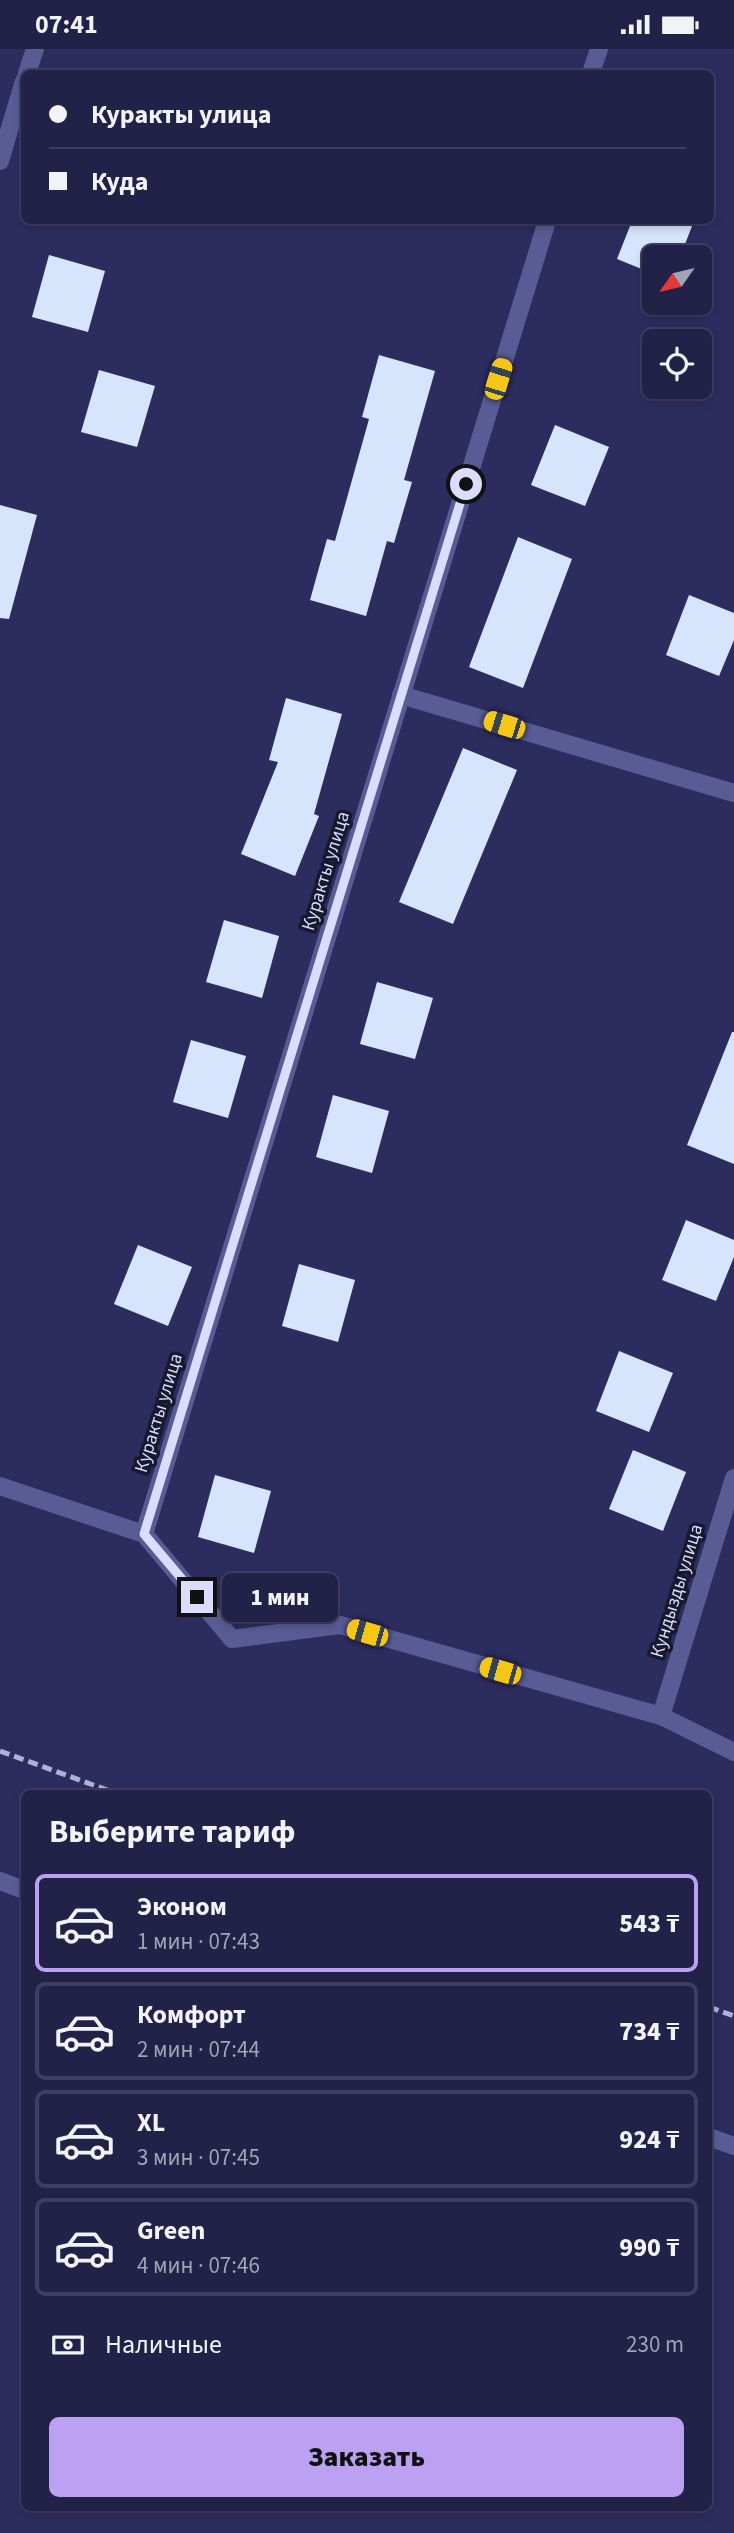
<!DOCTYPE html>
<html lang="ru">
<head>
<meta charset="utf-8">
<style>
	body { margin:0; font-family:"Source Sans 3",sans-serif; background:#2e2e52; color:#f1f3f6; height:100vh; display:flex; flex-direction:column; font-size:26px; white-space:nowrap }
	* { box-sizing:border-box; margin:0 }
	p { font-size:23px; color:#a2a3b4 }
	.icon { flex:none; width:38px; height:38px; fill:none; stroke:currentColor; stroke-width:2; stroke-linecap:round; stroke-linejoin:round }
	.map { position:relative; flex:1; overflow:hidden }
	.drawer { position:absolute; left:21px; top:1741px; width:691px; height:721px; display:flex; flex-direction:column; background:#222147; border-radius:10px; box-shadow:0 4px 10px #0003,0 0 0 2px #3f3e60 }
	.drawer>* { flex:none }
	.top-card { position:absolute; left:21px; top:21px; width:693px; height:154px; border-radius:10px; box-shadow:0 4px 10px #0003,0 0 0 2px #3f3e60; display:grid; align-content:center; height:154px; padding:0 28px; background:#222147 }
	.needle { width:46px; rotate:236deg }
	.tools { position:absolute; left:642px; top:196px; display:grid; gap:14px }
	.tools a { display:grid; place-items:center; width:70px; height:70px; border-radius:10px; background:#222147; box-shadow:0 4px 10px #0003,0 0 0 2px #3f3e60; font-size:35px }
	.end { position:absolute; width:32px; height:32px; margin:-16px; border:9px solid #daddfe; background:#111; box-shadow:0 0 0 4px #111 }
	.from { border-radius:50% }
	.bubble { position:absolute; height:49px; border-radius:10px; background:#222147; box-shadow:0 4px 10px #0003,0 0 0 2px #3f3e60; font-size:23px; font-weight:800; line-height:49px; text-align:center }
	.car { position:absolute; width:21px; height:42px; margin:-21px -10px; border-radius:9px; box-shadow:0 0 5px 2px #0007; background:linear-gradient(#f5c518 24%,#345 0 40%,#f5c518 0 76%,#345 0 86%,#f5c518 0) }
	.top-card b { display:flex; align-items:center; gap:24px; height:66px; font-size:26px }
	.top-card b+b { border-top:2px solid #3f3e60 }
	.top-card i { width:18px; height:18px; background:#f1f3f6 }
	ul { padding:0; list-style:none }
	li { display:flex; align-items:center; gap:21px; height:98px; margin:0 14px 10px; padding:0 14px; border:4px solid #3f3e60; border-radius:10px }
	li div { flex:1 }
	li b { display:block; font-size:26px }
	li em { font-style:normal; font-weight:800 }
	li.current { border-color:#bca0f2 }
	li>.icon { width:63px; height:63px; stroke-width:1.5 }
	h2 { padding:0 28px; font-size:32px; line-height:84px }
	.pay { display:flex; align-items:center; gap:18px; height:77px; padding:0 28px; font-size:26px }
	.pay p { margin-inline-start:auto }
	.action { display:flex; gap:14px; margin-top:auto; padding:14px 28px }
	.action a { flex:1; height:80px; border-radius:10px; background:#bca0f2; color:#111; font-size:28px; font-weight:800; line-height:80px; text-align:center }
	.status { display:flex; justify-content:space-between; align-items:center; height:49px; padding:0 35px; background:#222147; direction:ltr }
	.status svg { height:19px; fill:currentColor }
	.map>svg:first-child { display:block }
	.building { fill:#d7e5fc }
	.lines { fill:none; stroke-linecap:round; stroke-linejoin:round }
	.lane { stroke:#595b94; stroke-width:18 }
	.street { stroke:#595b94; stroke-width:18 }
	.rail { stroke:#aeb0d5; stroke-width:5; stroke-dasharray:10 5; stroke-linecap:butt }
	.route { stroke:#daddfe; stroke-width:9 }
	.labels { text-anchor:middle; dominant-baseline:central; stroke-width:7; stroke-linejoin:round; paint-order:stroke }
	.street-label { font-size:19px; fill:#daddfe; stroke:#18182f }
</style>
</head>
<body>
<div class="status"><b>07:41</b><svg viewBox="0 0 49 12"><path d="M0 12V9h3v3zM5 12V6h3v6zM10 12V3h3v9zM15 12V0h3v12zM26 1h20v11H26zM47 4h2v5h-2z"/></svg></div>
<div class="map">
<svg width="734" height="2484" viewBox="0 0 734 2484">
	<rect width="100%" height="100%" fill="#2d2c5f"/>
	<!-- building -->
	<g class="building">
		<path d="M632,172H694L680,208H654V225L617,210Z"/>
		<path d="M49,206L105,222L88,283L32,268Z"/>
		<path d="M379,306L435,322L404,431L412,433L406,453L394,494L387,492L366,567L310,551L327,490L335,492L369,370L362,368Z"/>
		<path d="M99,321L155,337L137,398L81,383Z"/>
		<path d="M555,376L609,398L585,457L531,436Z"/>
		<path d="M0,456L37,466L9,570L0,569Z"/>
		<path d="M518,488L572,510L523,639L469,618Z"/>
		<path d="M689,546L734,564V591L719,627L666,606Z"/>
		<path d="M286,649L342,665L314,765L319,767L295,827L241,805L278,713L269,711Z"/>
		<path d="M463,699L517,721L453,875L399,853Z"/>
		<path d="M224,871L279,887L262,949L206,933Z"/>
		<path d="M377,933L433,949L415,1010L360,995Z"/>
		<path d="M732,983H734V1115L687,1096Z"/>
		<path d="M191,991L246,1007L228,1069L173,1053Z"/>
		<path d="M333,1046L389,1062L372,1124L316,1108Z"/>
		<path d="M686,1171L734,1191V1208L716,1252L662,1231Z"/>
		<path d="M138,1196L192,1218L168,1277L114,1255Z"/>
		<path d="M299,1215L355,1231L338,1293L282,1277Z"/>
		<path d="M619,1302L673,1324L649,1383L596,1362Z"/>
		<path d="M633,1401L686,1423L663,1482L609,1460Z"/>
		<path d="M215,1426L271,1442L254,1504L198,1488Z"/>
	</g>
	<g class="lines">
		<!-- lane -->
		<g class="lane">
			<path d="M401,646L734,744"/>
			<path d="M0,1437L144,1485L232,1590L340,1576L661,1667L734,1703"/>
			<path d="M0,1832L24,1841"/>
			<path d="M709,2088L734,2097"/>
		</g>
		<!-- street -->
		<g class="street">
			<path d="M27,24L35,0"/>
			<path d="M591,24L599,0"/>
			<path d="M0,112L24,32"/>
			<path d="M144,1485L547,172"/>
			<path d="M661,1667L734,1429"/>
		</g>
		<!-- rail -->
		<g class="rail">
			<path d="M0,1702L118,1745"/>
			<path d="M709,1958L734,1967"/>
		</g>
	</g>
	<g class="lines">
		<!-- route -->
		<path class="route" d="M197,1548L144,1485L466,435"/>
	</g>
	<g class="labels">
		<!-- street labels -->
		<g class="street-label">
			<text transform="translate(326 822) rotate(-73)">Куракты улица</text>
			<text transform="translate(159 1364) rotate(-73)">Куракты улица</text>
			<text transform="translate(677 1542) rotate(-73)">Кундызды улица</text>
		</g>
	</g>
</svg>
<div class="tools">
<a><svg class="needle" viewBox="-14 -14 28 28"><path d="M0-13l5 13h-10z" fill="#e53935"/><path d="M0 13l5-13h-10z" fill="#a2a3b4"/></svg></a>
<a><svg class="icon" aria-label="locate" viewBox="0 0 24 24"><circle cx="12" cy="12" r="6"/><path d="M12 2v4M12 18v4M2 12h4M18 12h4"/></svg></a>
</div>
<i class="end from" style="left:466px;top:435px"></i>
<i class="end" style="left:197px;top:1548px"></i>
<div class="bubble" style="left:222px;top:1524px;width:116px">1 мин</div>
<i class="car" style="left:498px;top:330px;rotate:17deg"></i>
<i class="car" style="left:504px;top:676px;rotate:287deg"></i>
<i class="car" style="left:367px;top:1584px;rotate:286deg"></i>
<i class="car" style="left:500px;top:1622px;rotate:286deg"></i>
<div class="top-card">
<b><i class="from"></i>Куракты улица</b>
<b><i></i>Куда</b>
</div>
<section class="drawer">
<h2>Выберите тариф</h2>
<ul>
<li class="current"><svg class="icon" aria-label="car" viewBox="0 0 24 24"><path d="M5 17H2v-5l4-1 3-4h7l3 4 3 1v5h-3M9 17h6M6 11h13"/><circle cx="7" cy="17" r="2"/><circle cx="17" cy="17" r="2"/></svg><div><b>Эконом</b><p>1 мин · 07:43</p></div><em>543 ₸</em></li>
<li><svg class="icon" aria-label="car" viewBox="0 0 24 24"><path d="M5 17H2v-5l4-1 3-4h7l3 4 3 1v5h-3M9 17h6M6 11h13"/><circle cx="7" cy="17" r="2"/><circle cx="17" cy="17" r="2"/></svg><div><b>Комфорт</b><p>2 мин · 07:44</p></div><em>734 ₸</em></li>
<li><svg class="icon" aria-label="car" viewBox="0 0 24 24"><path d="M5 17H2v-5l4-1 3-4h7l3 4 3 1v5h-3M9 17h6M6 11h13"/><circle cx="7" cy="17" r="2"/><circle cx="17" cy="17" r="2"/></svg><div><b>XL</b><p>3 мин · 07:45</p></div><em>924 ₸</em></li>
<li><svg class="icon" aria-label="car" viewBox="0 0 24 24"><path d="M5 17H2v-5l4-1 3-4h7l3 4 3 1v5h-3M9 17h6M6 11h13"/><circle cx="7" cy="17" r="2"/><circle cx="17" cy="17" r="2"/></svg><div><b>Green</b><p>4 мин · 07:46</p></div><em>990 ₸</em></li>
</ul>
<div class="pay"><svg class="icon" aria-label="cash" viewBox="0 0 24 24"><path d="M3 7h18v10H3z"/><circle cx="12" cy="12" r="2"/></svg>Наличные<p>230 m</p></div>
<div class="action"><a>Заказать</a></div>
</section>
</div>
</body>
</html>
